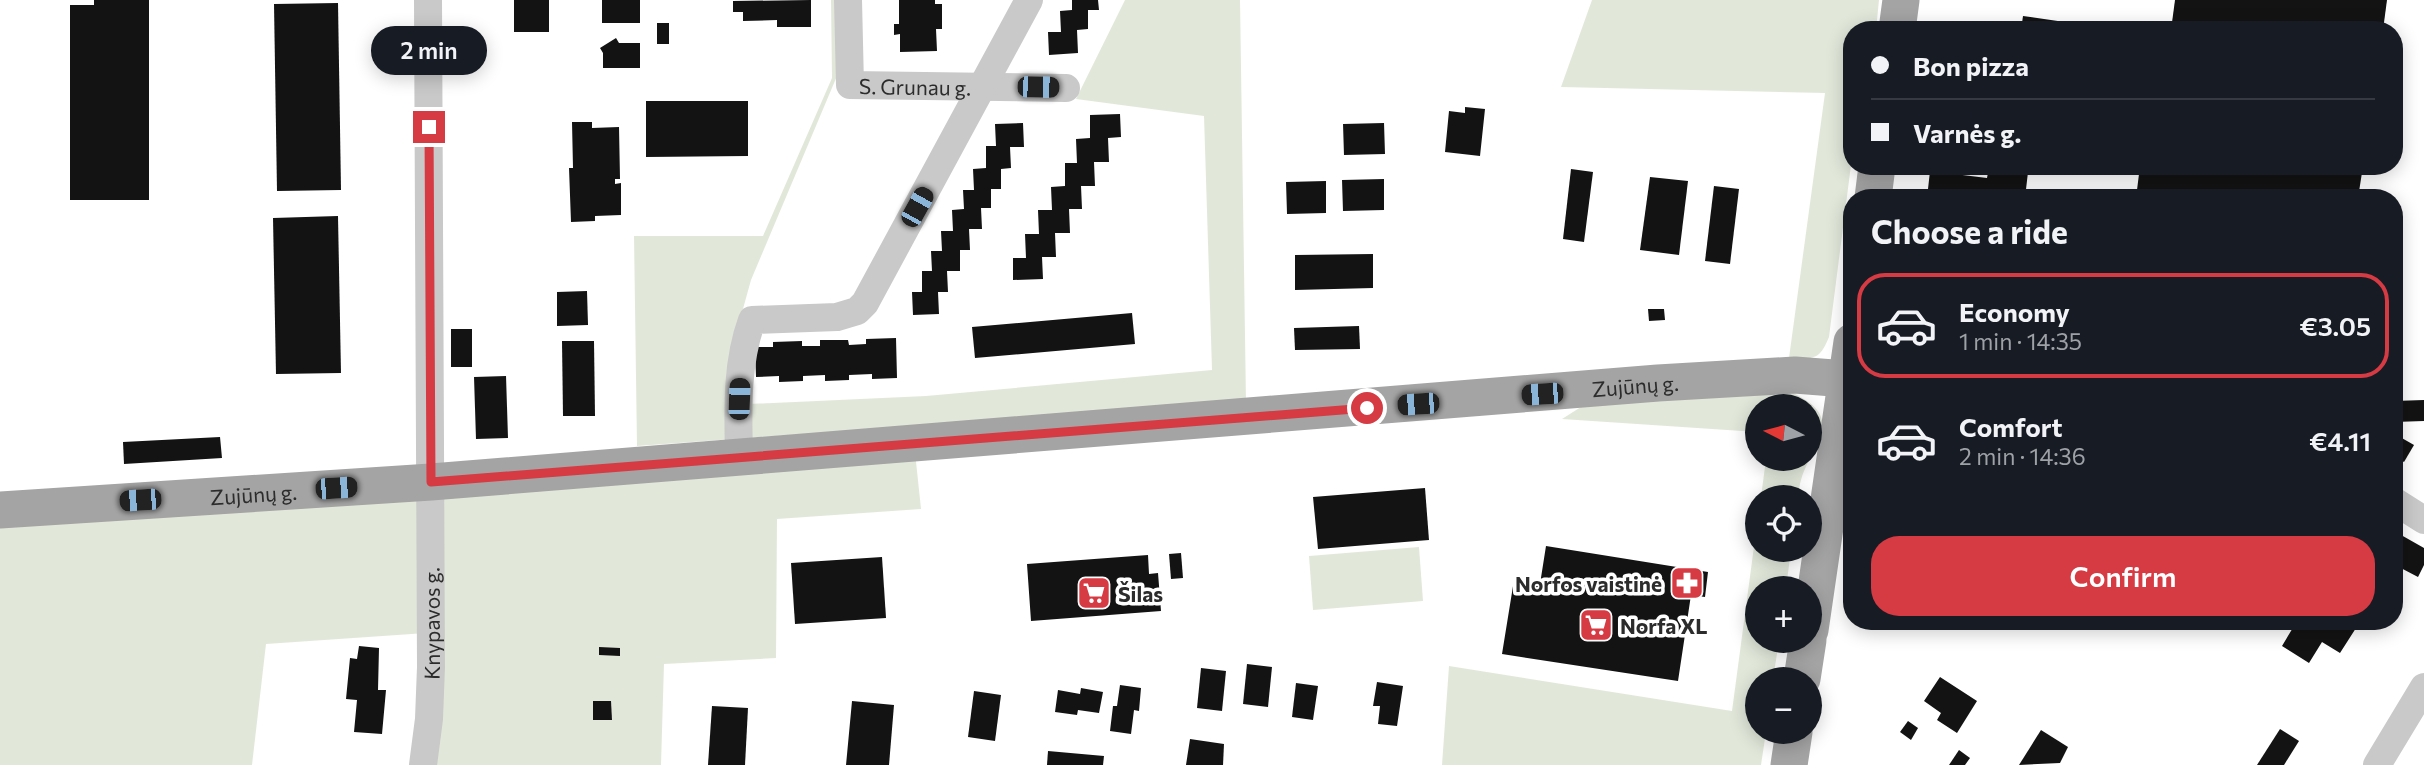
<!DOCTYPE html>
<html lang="en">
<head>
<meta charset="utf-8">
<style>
	body { margin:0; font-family:Commissioner,sans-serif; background:#242831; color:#f1f3f6; height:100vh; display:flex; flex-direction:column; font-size:26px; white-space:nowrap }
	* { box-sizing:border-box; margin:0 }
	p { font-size:23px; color:#9ea1a6 }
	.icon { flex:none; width:38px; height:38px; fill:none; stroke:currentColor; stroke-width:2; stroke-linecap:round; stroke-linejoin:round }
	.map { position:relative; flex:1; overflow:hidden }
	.sheet { position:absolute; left:1843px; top:189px; width:560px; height:441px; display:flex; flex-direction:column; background:#171b24; border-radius:28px; box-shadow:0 4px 18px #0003 }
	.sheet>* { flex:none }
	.hud { position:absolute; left:1843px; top:21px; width:560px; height:154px; border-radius:28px; box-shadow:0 4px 18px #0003; display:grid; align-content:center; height:154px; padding:0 28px; background:#171b24 }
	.needle { width:46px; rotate:276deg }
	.controls { position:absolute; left:1745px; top:394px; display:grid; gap:14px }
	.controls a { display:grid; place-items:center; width:77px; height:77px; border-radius:50%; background:#171b24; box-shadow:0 4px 18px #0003; font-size:35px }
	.end { position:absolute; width:32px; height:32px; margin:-16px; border:9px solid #d63a43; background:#fff; box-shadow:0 0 0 4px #fff }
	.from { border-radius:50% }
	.bubble { position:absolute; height:49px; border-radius:24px; background:#171b24; box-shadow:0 4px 18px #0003; font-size:23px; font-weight:600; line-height:49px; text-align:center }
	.car { position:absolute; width:21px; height:42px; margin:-21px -10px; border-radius:9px; box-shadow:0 0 5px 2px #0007; background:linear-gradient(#222 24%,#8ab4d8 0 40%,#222 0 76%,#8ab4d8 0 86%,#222 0) }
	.hud b { display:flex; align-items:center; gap:24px; height:66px; font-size:26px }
	.hud b+b { border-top:2px solid #363941 }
	.hud i { width:18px; height:18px; background:#f1f3f6 }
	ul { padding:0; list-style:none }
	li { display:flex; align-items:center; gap:21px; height:105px; margin:0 14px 10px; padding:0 14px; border:4px solid transparent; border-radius:28px }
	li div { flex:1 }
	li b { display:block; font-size:26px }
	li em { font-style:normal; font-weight:600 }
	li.on { border-color:#d63a43 }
	li>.icon { width:63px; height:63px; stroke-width:1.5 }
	h2 { padding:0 28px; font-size:32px; line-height:84px }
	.cta { display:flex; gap:14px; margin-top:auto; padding:14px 28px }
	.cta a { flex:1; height:80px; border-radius:28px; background:#d63a43; color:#fff; font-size:28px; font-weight:600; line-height:80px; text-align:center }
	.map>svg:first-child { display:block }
	.green { fill:#e1e8da }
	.building { fill:#131313 }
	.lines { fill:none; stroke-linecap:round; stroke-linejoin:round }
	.minor { stroke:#c9c9c9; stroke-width:28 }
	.major { stroke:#a4a4a4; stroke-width:37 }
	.route { stroke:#d63a43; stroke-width:9 }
	.labels { text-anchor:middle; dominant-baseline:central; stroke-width:7; stroke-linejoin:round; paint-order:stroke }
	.street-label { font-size:21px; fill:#2c2c2c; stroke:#fff }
	.poi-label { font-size:21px; font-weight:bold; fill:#2c2c2c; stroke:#fff; text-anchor:start }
</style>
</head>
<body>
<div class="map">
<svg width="2424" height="765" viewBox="0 0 2424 765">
	<rect width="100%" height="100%" fill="#fff"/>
	<!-- green -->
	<g class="green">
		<path d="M831,0H838L837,76L751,280L733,345L727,405L926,396L1212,370L1204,116L1076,99L1125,0H1240L1246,402L637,446L634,236H763L832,78Z"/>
		<path d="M1592,0H1879L1876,30H1852L1851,165L1829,337C1819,362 1813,358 1789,358L1825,93L1561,87Z"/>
		<path d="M1793,393C1848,419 1811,444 1801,480C1799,486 1799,492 1798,497H1761L1766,459L1810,458V406H1757V432L1562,419L1584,405Z"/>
		<path d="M915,452L921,509L777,519L776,658L664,664L661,765H432L441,632L266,644L252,765H0V523Z"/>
		<path d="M1757,524V550H1791L1786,588H1757V640L1779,641L1773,679H1757V732H1766L1761,765H1442L1449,666L1732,711Z"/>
		<path d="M1419,547L1423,601L1313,610L1309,556Z"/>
	</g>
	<!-- building -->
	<g class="building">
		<path d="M94,0H149V200H70V5H94Z"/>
		<rect x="514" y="0" width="35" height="32"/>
		<rect x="602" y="0" width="38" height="23"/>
		<path d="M811,0V27H777V20L743,21V12H733V1Z"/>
		<path d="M899,0H935V4H942V29H936L937,51L900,52V34L894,35V24H899Z"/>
		<path d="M1072,0H1098L1099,10H1088V29L1077,30L1078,53L1049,55L1048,32H1061L1060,11L1072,10Z"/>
		<path d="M2175,0H2387L2383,30H2171Z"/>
		<path d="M338,3L341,190L277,191L274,4Z"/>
		<path d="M2023,16L2092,26V30H2021Z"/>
		<rect x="657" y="23" width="12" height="21"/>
		<path d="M616,38L619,43H640V68H603V53L600,48Z"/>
		<path d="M646,101H748V156L646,157Z"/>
		<path d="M1465,107L1485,109L1480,156L1445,152L1449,111L1465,113Z"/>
		<path d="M1120,114L1121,137L1108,138L1109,162H1094L1095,186H1081L1082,209H1069L1070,233H1055L1056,257H1042L1043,279L1013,280V258H1026L1025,234H1039L1038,210H1052L1051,187L1065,186V163H1077L1076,139L1090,138V115Z"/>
		<path d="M572,122H592V128L619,127L620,179H615V184L621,183V215L595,216V221L571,222L569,168H573Z"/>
		<path d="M1023,123L1024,147H1010L1011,168L1001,169V189H991V208H981L982,229H969L970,250H960V271H947L948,292H938L939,314L913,315L912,292H922V271H932L931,251H942L941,231H953L952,210L964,209L963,190H974L973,169L986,168V146H996L995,124Z"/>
		<path d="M1384,123L1385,154L1344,155L1343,124Z"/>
		<path d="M2140,166H2363L2358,198H2136Z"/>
		<path d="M1989,167L2028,172L2025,198H1927L1930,171L1987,178Z"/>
		<path d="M1571,169L1593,172L1584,242L1563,239Z"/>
		<path d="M1650,177L1688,181L1679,255L1640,250Z"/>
		<path d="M1384,179V210L1343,211L1342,180Z"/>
		<path d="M1326,181V213L1287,214L1286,182Z"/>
		<path d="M1714,186L1739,189L1730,264L1705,261Z"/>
		<path d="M338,216L341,373L276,374L273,218Z"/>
		<path d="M1373,254V288L1295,290V255Z"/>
		<path d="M587,291L588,325L557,326V292Z"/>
		<path d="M1648,309H1664L1665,320L1649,321Z"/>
		<path d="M1132,313L1135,344L975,358L972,327Z"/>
		<path d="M1359,326L1360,349L1295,350L1294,328Z"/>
		<rect x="451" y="329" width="21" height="38"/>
		<path d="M896,338L897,378L872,379V374L849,375V380L825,381V375L803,376V381L779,382V376L756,377L755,347H773V342L802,341V346H820V340H848L849,345L866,344V339Z"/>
		<path d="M562,341H594L595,416H563Z"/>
		<path d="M506,376L508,438L476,439L474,377Z"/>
		<path d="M2424,400V421L2394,422V401Z"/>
		<path d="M220,437L222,458L124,464L123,442Z"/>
		<path d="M2400,437L2414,445L2404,462L2394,456V448Z"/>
		<path d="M1425,488L1429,540L1318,549L1313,497Z"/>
		<path d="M2394,531L2424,548V565L2418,577L2397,566L2394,571Z"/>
		<path d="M1546,546L1708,572L1705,597L1691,595L1678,681L1502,654L1514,580L1540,584Z"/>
		<path d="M1181,553L1183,578L1171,579L1169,554Z"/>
		<path d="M1148,555L1149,574L1158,573L1161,611L1031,621L1027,564Z"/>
		<path d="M882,557L886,618L795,624L791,563Z"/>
		<path d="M2297,621H2345L2356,628L2340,653L2322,642L2309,663L2282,646Z"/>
		<path d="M359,646L379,648L378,690H386L382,734L354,732L357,700L346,699L350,658L357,659Z"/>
		<path d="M599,647L620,648V656L599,655Z"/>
		<path d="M1247,664L1272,667L1268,707L1243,704Z"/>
		<path d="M1201,668L1226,671L1222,711L1197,708Z"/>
		<path d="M1940,677L1977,701L1957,733L1937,720L1941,713L1924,701Z"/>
		<path d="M1377,682L1403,686L1397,726L1378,724L1380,706H1373Z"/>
		<path d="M1296,683L1318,686L1313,720L1292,717Z"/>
		<path d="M1120,685L1141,688L1139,711L1134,710L1131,734L1110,731L1113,706H1117Z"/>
		<path d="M1081,688L1103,692L1099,713L1078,710L1077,715L1055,712L1058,690L1080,694Z"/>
		<path d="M974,691L1001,695L995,741L968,737Z"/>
		<path d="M593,701H611L612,720H593Z"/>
		<path d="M852,701L894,705L889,765H846Z"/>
		<path d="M712,706L748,708L745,765H708Z"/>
		<path d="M1908,721L1918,728L1911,740L1900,732Z"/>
		<path d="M2280,729L2299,741L2284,765H2257Z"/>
		<path d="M2041,730L2068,747L2060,763L2019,765Z"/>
		<path d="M1190,739L1224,744L1223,765H1186Z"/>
		<path d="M1959,750L1970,758L1965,765H1949Z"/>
		<path d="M1048,751L1104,756L1103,765H1047Z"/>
	</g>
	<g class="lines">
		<!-- minor -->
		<g class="minor">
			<path id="s1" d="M848,0L850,85L1066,88"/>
			<path d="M739,457C738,411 736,364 752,320L837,317L857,311L865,303L1029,0"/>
			<path d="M2394,501L2424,520"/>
			<path id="s2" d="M423,765L429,719L431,667L428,0"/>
			<path d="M2377,765L2424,687"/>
		</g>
		<!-- major -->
		<g class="major">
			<path d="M1897,30L1901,0"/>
			<path d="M1873,198L1877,166"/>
			<path id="s3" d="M0,510L431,482L1658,383L1795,375L1846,379"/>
			<path d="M1810,630L1852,342"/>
			<path d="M1802,679L1808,640"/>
			<path d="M1789,765L1794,732"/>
		</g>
	</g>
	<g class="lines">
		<!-- route -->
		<path class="route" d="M429,127L431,482L1367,408"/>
	</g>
	<!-- icons -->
	<defs>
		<symbol id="pharmacy-square" viewBox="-11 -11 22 22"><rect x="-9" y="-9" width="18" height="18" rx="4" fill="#d63a43" stroke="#fff"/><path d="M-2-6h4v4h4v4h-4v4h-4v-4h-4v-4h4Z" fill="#fff"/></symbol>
		<symbol id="supermarket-square" viewBox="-11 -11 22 22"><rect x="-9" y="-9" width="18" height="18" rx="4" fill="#d63a43" stroke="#fff"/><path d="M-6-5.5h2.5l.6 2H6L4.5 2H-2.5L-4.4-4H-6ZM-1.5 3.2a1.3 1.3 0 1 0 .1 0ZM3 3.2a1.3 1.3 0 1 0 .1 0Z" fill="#fff"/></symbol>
	</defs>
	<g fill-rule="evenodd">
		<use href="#pharmacy-square" x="1668" y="564" width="38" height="38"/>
		<use href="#supermarket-square" x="1075" y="574" width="38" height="38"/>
		<use href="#supermarket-square" x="1577" y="606" width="38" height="38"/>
	</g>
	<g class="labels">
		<!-- street labels -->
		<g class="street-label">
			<text stroke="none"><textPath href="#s1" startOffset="150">S. Grunau g.</textPath></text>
			<text stroke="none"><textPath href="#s3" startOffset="1640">Zujūnų g.</textPath></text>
			<text stroke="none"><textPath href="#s3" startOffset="254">Zujūnų g.</textPath></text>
			<text stroke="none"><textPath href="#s2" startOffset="142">Knypavos g.</textPath></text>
		</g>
		<!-- poi labels -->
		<g class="poi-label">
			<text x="1662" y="583" text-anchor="end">Norfos vaistinė</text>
			<text x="1118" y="593">Šilas</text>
			<text x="1620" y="625">Norfa XL</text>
		</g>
	</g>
</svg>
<div class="controls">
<a><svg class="needle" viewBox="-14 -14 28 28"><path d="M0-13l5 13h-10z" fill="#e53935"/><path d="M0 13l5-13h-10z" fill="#9ea1a6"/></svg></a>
<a><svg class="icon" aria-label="locate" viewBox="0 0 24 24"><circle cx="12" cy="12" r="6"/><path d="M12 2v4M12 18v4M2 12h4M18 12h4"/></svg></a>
<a>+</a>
<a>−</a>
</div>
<i class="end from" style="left:1367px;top:408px"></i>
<i class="end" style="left:429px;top:127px"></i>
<div class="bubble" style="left:371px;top:26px;width:116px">2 min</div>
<i class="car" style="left:1038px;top:87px;rotate:91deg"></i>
<i class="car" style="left:917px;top:207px;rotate:29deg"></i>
<i class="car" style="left:1542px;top:394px;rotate:266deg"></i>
<i class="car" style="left:739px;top:399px;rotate:2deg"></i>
<i class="car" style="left:1418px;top:404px;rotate:266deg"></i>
<i class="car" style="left:336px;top:488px;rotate:86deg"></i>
<i class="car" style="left:140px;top:500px;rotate:266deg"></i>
<div class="hud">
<b><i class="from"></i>Bon pizza</b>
<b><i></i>Varnės g.</b>
</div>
<section class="sheet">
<h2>Choose a ride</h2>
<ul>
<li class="on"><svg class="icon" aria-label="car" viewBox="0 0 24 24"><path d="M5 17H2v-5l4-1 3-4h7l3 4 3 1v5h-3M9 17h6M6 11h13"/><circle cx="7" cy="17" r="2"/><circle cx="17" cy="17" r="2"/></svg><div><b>Economy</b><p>1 min · 14:35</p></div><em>€3.05</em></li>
<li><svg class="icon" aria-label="car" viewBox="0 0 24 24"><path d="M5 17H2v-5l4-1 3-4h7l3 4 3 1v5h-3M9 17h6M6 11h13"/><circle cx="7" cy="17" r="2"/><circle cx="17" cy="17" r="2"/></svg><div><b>Comfort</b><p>2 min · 14:36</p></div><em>€4.11</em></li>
</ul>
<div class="cta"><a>Confirm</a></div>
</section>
</div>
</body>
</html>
